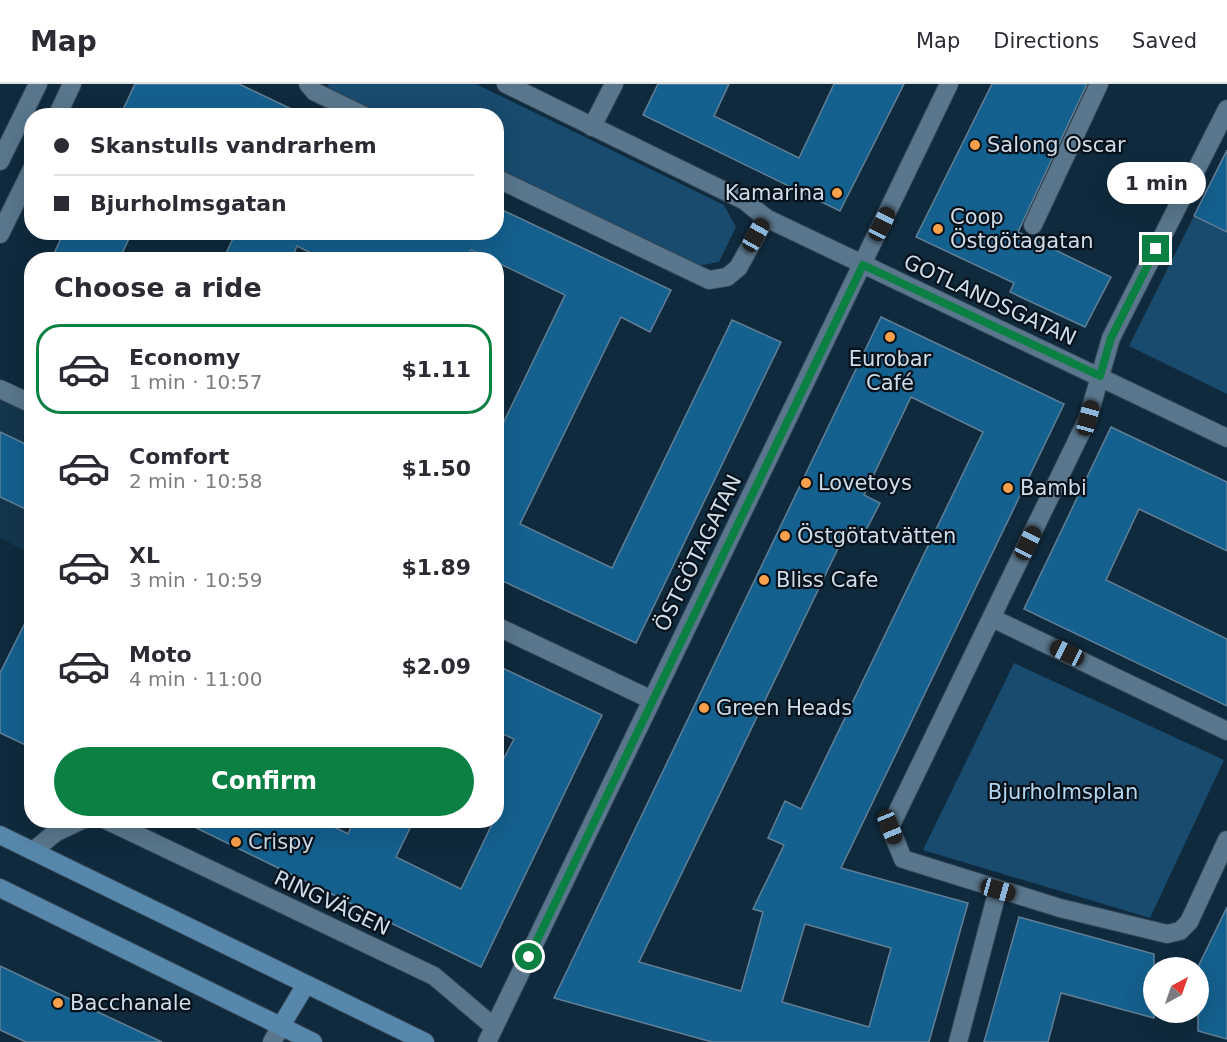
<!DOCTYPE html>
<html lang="en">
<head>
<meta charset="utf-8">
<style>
	body { margin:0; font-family:"DejaVu Sans",sans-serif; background:#f2f2f3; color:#2b2b33; height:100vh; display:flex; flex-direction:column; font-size:22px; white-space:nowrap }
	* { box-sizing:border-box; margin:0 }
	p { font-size:20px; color:#7c7c81 }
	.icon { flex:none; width:33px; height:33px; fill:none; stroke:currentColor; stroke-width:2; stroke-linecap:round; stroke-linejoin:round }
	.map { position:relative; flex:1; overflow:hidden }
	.details { position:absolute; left:24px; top:168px; width:480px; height:576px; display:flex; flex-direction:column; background:#fff; border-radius:24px; box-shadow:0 6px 24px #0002 }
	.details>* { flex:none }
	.top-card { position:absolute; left:24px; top:24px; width:480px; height:132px; border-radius:24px; box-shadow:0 6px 24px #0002; display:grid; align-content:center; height:132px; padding:0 30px; background:#fff }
	.needle { width:39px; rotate:40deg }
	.buttons { position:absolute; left:1143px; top:873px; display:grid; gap:12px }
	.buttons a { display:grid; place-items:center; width:66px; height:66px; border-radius:50%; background:#fff; box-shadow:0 6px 24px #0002; font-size:30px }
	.end { position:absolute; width:27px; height:27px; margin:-14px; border:8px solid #0b8043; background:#fff; box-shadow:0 0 0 3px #fff }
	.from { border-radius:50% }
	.bubble { position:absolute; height:42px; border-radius:21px; background:#fff; box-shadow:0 6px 24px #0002; font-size:20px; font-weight:600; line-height:42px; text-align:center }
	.car { position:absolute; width:18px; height:36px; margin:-18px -9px; border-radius:8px; box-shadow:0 0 4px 2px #0007; background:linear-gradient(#222 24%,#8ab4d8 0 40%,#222 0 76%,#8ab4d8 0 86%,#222 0) }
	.top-card b { display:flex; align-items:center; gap:21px; height:57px; font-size:22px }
	.top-card b+b { border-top:2px solid #e1e1e2 }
	.top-card i { width:15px; height:15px; background:#2b2b33 }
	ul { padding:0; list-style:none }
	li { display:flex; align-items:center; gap:18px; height:90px; margin:0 12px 9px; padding:0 18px; border:3px solid transparent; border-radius:24px }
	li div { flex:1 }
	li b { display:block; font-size:22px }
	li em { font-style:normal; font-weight:600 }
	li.current { border-color:#0b8043 }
	li>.icon { width:54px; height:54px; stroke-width:1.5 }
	h2 { padding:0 30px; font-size:27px; line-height:72px }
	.action { display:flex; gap:12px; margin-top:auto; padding:12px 30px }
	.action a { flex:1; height:69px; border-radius:36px; background:#0b8043; color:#fff; font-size:24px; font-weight:600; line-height:69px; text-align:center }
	header { display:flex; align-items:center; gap:36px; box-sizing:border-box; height:84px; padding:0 30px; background:#fff; border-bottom:2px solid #e1e1e2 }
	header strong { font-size:28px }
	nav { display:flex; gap:33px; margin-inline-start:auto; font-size:21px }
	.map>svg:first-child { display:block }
	.built { fill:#14364d }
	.green { fill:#184b6d }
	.building { fill:#14608e; stroke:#627f96; stroke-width:1.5; fill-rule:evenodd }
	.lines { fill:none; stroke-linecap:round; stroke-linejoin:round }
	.minor-casing { stroke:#314353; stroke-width:20 }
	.major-casing { stroke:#314353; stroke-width:20 }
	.minor { stroke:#59768c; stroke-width:18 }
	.major { stroke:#5787ab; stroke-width:18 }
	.route { stroke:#0b8043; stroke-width:8 }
	.poi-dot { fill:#f8a04b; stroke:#07111a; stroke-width:2 }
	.labels { text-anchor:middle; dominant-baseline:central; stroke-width:4.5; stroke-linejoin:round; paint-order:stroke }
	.poi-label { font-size:21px; fill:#cddde9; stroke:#07111a; text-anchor:start }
	.street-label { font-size:21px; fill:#cddde9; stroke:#07111a }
	.park-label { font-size:21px; fill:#b3d6f1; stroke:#07111a }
</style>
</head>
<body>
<header>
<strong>Map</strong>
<nav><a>Map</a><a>Directions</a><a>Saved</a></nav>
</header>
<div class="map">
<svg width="1227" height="958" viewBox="0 0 1227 958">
	<rect width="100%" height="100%" fill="#0f2a3d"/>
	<!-- built -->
	<path class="built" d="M0,308L31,323V470L0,454Z"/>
	<!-- green -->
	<g class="green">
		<path d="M327,0H476L724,121L736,143L719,178L697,182L497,85L496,32L385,31L330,5Z"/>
		<path d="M1194,132L1227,148V310L1129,262Z"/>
		<path d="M1014,579L1224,676L1150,834L923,766Z"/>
	</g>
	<!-- building -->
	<g class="building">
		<path d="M135,0H239L306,32H120Z"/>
		<path d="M658,0H729L714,32L799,74L834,0H904L840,127L643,31Z"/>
		<path d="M992,0H1087L1018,148L1111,193L1085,243L1010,208L1014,199L916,153Z"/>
		<path d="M1227,66V148L1194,132Z"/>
		<path d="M496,123L671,206L650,248L621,233L520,440L612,484L732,236L781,258L636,559L496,494V354L565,211L496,178V176L471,166L466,176H325L297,162L291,176H223L236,148H496Z"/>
		<path d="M64,148H132L119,176H51Z"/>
		<path d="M881,233L1064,320L841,784L968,819L929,958H712L554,914ZM911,313L983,348L801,725L785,717L768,754L784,761L753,825L763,828L741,907L639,878L846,448L861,456L880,419L864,411ZM805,840L891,864L869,943L782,918Z"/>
		<path d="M1111,343L1227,398V467L1139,425L1106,496L1227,555V622L1024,525Z"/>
		<path d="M0,348L32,363V428L0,413Z"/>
		<path d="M32,525V664L0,649V589Z"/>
		<path d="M496,581L602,631L481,883L180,736H321L348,750L354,736H414L396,773L461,805L494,736H496V689L514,655L496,647Z"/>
		<path d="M1227,823V955L1198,947V883Z"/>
		<path d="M1019,833L1154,870V934L1061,909L1048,958H984Z"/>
		<path d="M0,882L40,901L162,958H26L0,946Z"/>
	</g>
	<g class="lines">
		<defs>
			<g id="minor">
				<path d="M308,0L315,8L365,32"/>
				<path d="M1227,25L1111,254L1088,334L890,743L903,775L1060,824L1167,850L1180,847L1189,838L1227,756"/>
				<path d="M57,32L72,0"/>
				<path d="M592,43L614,0"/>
				<path d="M0,77L38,0"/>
				<path d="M496,94L709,196L727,193L738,184L766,134L745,117L506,0"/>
				<path d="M766,134L1227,354"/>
				<path d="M1033,141L1099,0"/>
				<path d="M0,150L32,85"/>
				<path d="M0,305L32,320"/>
				<path d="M992,534L1227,647"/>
				<path d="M496,542L652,616"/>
				<path d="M106,736L434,892L494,943"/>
				<path d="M33,767L55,749L82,736"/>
				<path d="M272,958L281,942"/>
				<path d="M487,958L949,0"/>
				<path d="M958,958L998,805"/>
			</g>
			<g id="major">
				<path d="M0,751L425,958"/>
				<path d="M0,804L313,958"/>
				<path d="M281,942L305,902"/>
			</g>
		</defs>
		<!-- minor casing -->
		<use href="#minor" class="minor-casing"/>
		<!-- major casing -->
		<use href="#major" class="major-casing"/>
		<!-- minor -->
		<use href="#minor" class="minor"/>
		<!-- major -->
		<use href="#major" class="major"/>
	</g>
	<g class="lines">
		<!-- route -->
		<path class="route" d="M529,873L863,181L1100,292L1111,254L1156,165"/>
	</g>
	<!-- markers -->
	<g class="poi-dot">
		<circle cx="975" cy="61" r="6"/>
		<circle cx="837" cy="109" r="6"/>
		<circle cx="938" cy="145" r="6"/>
		<circle cx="890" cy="253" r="6"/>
		<circle cx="806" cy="399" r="6"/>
		<circle cx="1008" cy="404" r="6"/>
		<circle cx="785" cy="452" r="6"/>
		<circle cx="764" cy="496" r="6"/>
		<circle cx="704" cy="624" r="6"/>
		<circle cx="236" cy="758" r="6"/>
		<circle cx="58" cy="919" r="6"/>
	</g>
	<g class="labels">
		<!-- poi labels -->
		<g class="poi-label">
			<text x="987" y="61">Salong Oscar</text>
			<text x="825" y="109" text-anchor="end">Kamarina</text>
			<text x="950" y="133">Coop<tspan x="950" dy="24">Östgötagatan</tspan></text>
			<text x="890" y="275" text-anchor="middle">Eurobar<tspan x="890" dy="24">Café</tspan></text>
			<text x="818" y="399">Lovetoys</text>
			<text x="1020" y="404">Bambi</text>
			<text x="797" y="452">Östgötatvätten</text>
			<text x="776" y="496">Bliss Cafe</text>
			<text x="716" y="624">Green Heads</text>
			<text x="248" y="758">Crispy</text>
			<text x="70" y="919">Bacchanale</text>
		</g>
		<!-- street labels -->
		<g class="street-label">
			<text transform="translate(990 216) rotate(25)">GOTLANDSGATAN</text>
			<text transform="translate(698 469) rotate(-64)">ÖSTGÖTAGATAN</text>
			<text transform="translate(332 819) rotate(25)">RINGVÄGEN</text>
		</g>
		<!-- park labels -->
		<g class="park-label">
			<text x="1063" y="708">Bjurholmsplan</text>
		</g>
	</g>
</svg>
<div class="buttons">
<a><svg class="needle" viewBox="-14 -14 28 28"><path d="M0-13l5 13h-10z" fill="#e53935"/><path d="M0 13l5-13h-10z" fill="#7c7c81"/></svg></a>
</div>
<i class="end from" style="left:529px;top:873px"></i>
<i class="end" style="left:1156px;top:165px"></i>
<div class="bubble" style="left:1107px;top:78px;width:99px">1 min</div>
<i class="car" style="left:882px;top:140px;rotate:26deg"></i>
<i class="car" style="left:756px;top:151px;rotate:29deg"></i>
<i class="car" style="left:1088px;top:334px;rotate:15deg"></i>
<i class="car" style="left:1028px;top:459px;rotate:26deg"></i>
<i class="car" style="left:1067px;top:569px;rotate:296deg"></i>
<i class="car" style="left:890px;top:743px;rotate:158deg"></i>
<i class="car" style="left:998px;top:806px;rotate:106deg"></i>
<div class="top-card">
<b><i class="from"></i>Skanstulls vandrarhem</b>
<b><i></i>Bjurholmsgatan</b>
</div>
<section class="details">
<h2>Choose a ride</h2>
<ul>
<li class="current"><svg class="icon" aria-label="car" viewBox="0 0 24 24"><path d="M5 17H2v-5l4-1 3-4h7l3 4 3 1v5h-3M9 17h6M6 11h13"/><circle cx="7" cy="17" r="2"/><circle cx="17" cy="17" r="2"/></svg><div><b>Economy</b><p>1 min · 10:57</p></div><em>$1.11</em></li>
<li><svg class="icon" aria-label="car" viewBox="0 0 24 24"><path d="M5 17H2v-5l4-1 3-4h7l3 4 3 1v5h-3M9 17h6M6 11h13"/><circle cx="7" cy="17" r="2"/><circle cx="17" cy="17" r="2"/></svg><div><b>Comfort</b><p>2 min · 10:58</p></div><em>$1.50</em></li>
<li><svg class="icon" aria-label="car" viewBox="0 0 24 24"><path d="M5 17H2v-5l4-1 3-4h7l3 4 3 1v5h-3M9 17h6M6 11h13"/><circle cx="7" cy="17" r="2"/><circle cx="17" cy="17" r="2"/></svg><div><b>XL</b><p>3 min · 10:59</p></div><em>$1.89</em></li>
<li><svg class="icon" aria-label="car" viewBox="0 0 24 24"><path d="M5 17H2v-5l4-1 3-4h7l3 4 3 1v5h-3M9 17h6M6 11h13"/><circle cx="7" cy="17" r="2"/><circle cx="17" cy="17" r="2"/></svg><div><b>Moto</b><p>4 min · 11:00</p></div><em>$2.09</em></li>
</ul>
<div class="action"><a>Confirm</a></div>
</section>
</div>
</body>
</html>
